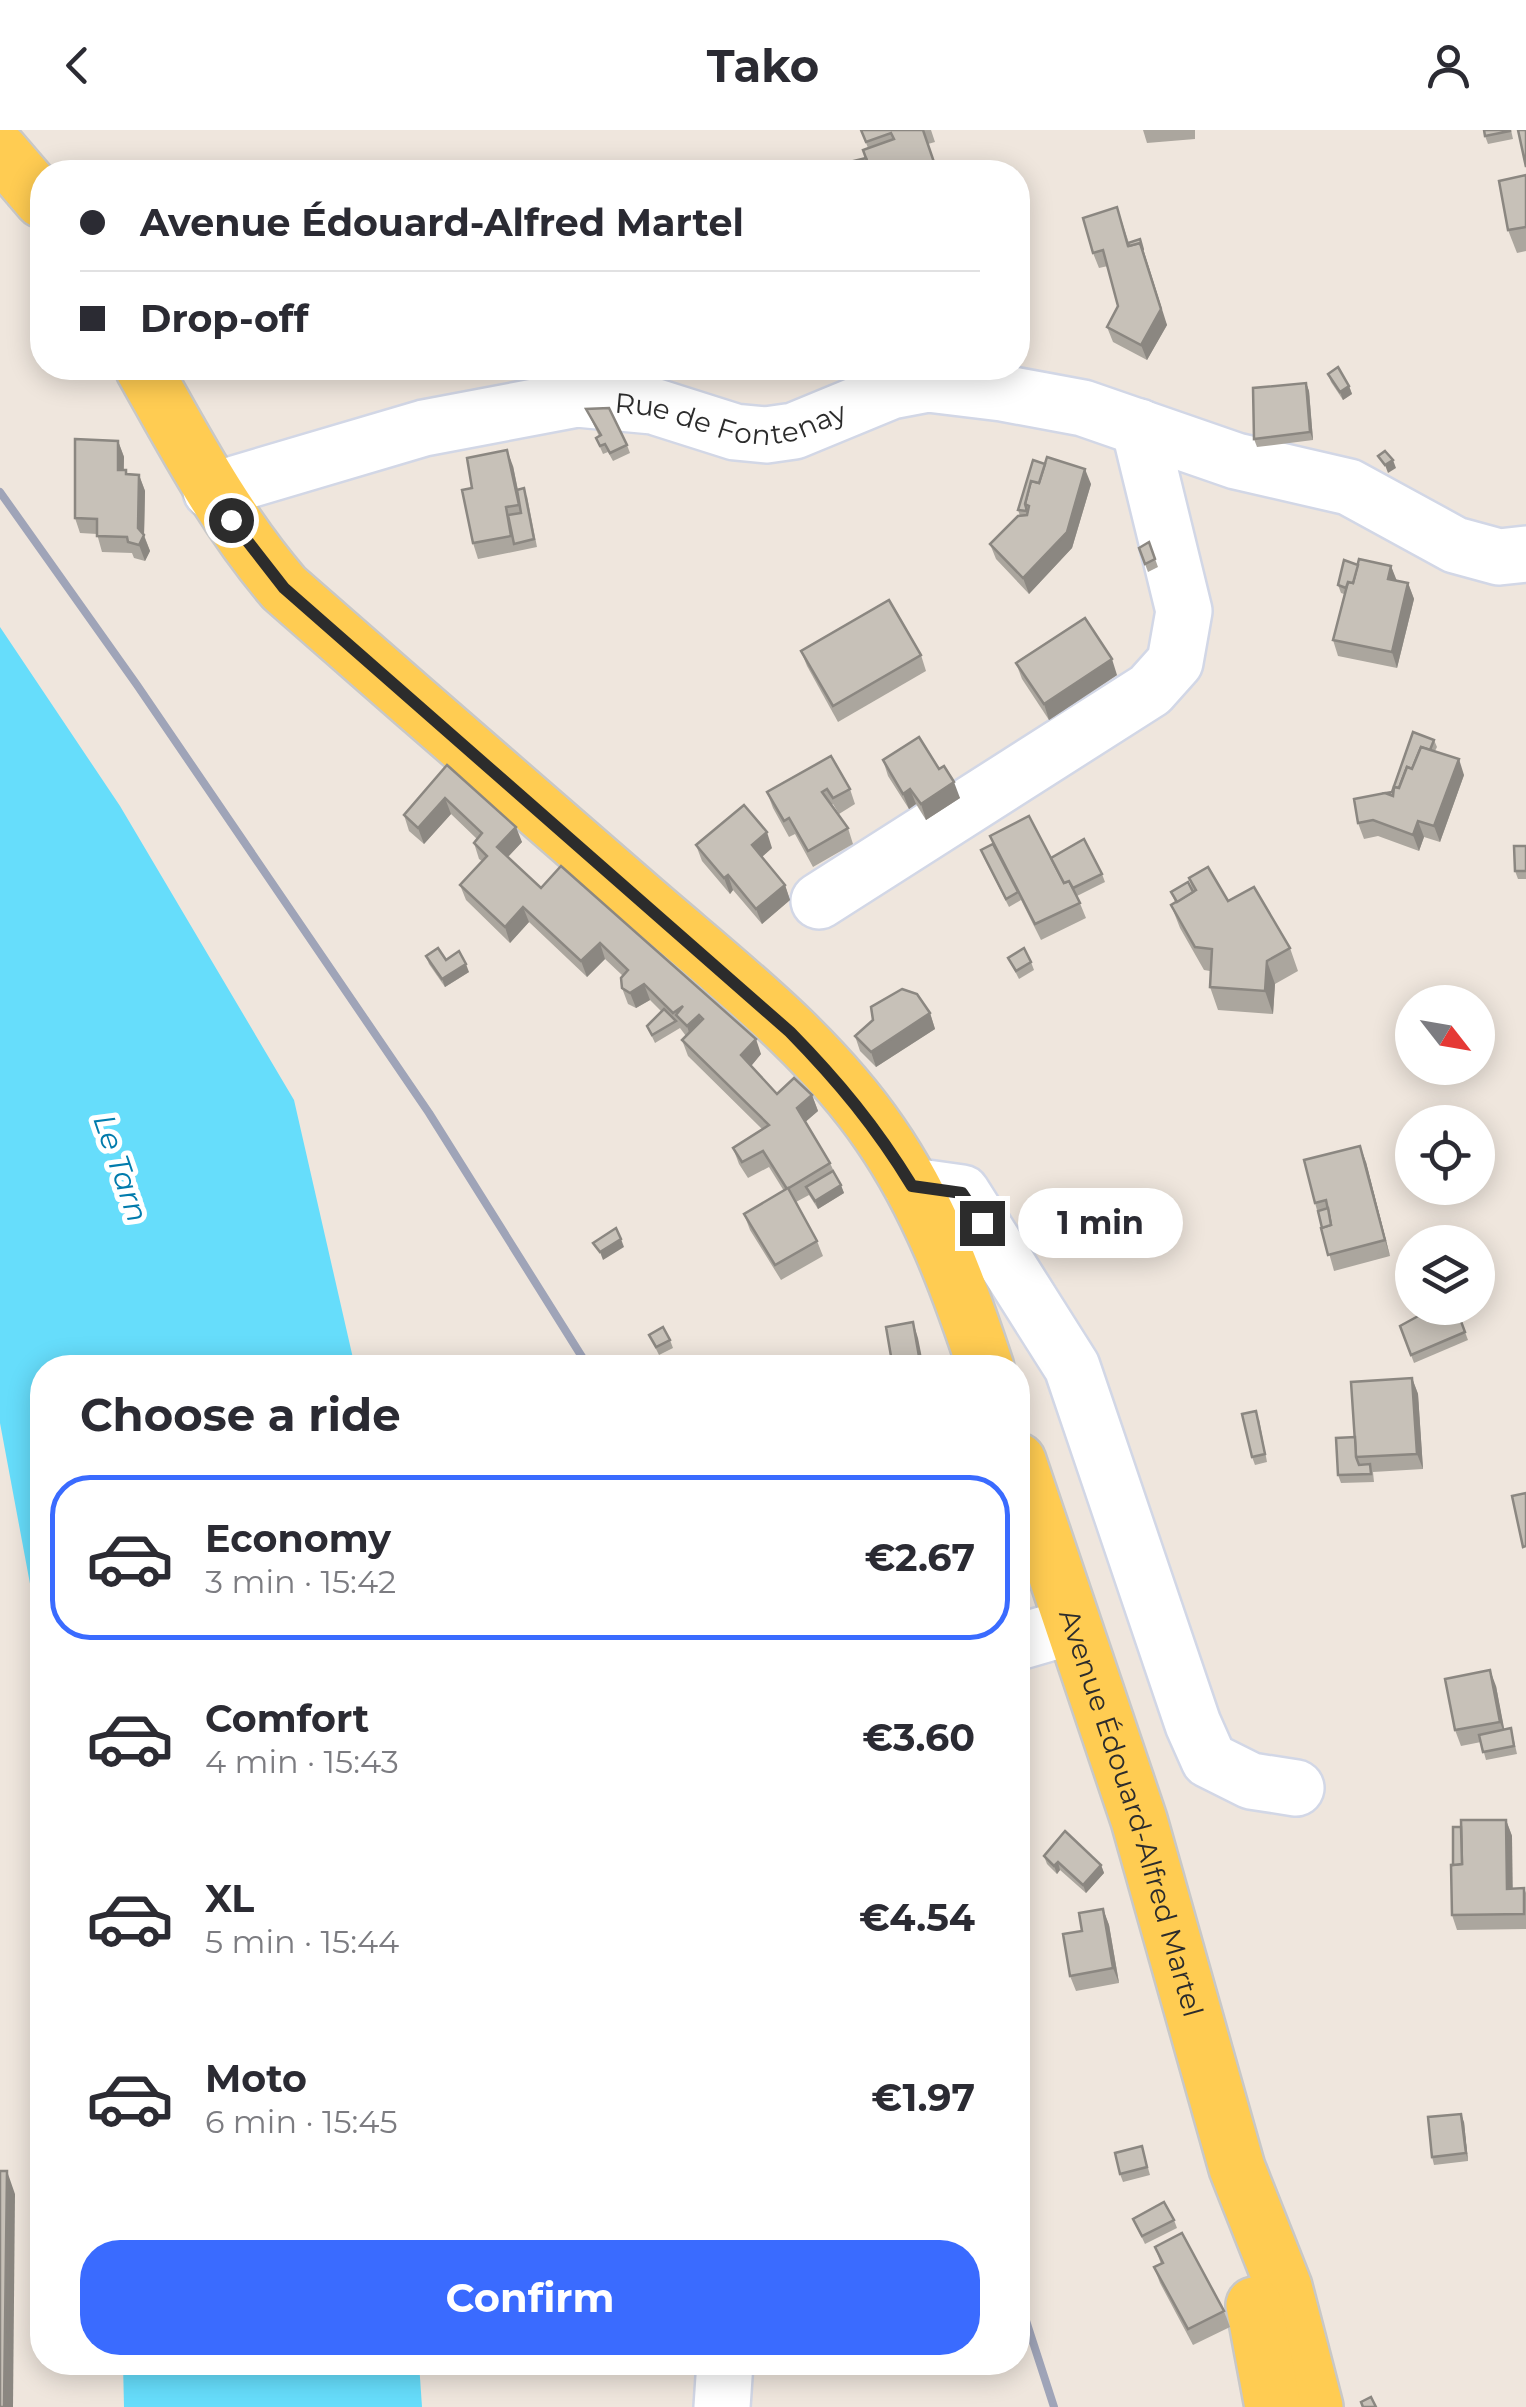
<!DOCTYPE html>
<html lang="en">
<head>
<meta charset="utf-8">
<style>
	body { margin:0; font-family:Montserrat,sans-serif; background:#f7f7f7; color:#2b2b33; height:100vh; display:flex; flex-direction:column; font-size:38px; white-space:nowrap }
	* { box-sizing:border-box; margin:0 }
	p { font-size:32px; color:#7c7c81 }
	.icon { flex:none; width:55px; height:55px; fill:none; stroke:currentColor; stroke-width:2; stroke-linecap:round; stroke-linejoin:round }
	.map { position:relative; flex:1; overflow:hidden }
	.panel { position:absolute; left:30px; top:1225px; width:1000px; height:1020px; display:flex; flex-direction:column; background:#fff; border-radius:40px; box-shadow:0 5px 25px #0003 }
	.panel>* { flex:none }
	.banner { position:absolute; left:30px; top:30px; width:1000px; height:220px; border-radius:40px; box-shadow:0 5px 25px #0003; display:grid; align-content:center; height:220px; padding:0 50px; background:#fff }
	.needle { width:65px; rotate:121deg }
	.controls { position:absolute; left:1395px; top:855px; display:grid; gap:20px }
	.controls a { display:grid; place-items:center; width:100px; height:100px; border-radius:50%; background:#fff; box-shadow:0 5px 25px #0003; font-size:50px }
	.end { position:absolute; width:45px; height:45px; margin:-22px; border:12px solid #2c2c2c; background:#fff; box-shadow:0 0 0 5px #fff }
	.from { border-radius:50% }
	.bubble { position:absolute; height:70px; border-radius:35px; background:#fff; box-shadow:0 5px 25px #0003; font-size:32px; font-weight:700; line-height:70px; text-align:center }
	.banner b { display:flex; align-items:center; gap:35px; height:95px; font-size:38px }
	.banner b+b { border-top:2px solid #e1e1e2 }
	.banner i { width:25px; height:25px; background:#2b2b33 }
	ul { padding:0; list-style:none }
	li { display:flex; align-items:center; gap:30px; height:165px; margin:0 20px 15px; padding:0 30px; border:5px solid transparent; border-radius:40px }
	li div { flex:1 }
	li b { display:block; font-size:38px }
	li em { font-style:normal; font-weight:700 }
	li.current { border-color:#3a6bff }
	li>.icon { width:90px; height:90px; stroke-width:1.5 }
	h2 { padding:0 50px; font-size:45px; line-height:120px }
	.button { display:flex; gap:20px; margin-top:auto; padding:20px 50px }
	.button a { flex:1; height:115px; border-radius:40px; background:#3a6bff; color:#fff; font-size:40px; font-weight:700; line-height:115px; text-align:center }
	header { display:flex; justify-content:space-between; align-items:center; height:130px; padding:0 50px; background:#fff; font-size:45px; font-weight:700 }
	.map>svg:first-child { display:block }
	.water { fill:#66ddfb }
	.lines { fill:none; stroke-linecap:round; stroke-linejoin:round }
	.minor-casing { stroke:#d2d7e6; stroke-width:60 }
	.major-casing { stroke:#c8c8c8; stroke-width:60 }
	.minor { stroke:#fff; stroke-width:55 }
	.major { stroke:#ffcc52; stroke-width:55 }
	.rail { stroke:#9fa4b8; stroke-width:8 }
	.wall { fill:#aba69e }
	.shaded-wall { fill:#8b8781 }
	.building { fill:#c7c1b8; stroke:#8b8781; stroke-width:2.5 }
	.route { stroke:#2c2c2c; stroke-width:12 }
	.labels { text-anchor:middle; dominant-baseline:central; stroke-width:10; stroke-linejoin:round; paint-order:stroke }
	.street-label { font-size:28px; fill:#2c2c2c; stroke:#fff }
	.water-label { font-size:30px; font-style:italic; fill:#007bac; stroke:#fff }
</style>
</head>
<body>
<header><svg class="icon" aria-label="back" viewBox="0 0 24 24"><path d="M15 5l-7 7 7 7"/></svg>Tako<svg class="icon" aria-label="person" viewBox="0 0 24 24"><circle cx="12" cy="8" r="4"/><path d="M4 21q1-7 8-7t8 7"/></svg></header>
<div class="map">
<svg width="1526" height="2277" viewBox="0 0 1526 2277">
	<rect width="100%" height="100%" fill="#efe6dd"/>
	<!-- water -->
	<g class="water">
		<path d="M0,497L120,676L294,970L355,1237L42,1238V1518L0,1293Z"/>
		<path d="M123,2233H419L422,2277H124Z"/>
	</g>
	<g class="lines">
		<defs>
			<g id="minor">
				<path id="s1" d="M211,361L424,298L577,269L653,276L735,302L766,305L794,301L891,261L928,254L1002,263L1083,278L1236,331L1349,357L1455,415L1499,427L1526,424"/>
				<path d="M819,771L1150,560L1175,532L1184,481L1139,297"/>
				<path d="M912,1056L962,1063L1072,1237L1193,1594L1209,1630L1251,1651L1296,1658"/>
				<path d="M1018,1512L1073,1496"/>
				<path d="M722,2277L725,2232"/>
			</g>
			<g id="major">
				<path d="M0,21L42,70"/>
				<path d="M143,238C187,316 225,389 284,458C403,563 524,667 643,771C726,843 818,913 880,1004C929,1075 959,1156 986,1238"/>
				<path id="s2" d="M1018,1331L1139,1690L1237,2038L1284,2157L1315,2277"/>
				<path d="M1254,2175L1273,2277"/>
			</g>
		</defs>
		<!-- minor casing -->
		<use href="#minor" class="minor-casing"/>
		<!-- major casing -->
		<use href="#major" class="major-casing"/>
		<!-- minor -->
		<use href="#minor" class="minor"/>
		<!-- major -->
		<use href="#major" class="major"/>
		<!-- rail -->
		<g class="rail">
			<path d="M0,362L137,555L429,983L589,1238"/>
			<path d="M1018,2166L1054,2277"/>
		</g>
	</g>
	<!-- wall -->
	<g class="wall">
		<path d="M861,0H931L935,12L928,14L938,42H858L866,28L868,18Z"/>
		<path d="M1143,0H1195V9L1147,13Z"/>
		<path d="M1511,0L1513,9L1488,14L1485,6Z"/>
		<path d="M1526,45V121L1517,123L1508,100Z"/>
		<path d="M1117,77L1129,113L1167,195L1147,230L1113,212L1107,197L1118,176L1108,136L1099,138L1093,123Z"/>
		<path d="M1328,244L1349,256L1352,264L1343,270L1331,252Z"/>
		<path d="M1306,253L1309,261L1313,310L1257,317L1254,309Z"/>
		<path d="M586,279L627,315L630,323L613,331L608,322L603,324L596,308L599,306Z"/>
		<path d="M118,311L124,327V340H126L128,345H139L145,361L144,405L150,421L145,431L134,428L132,423L102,422L97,404L80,403L75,388Z"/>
		<path d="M1033,330L1091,354L1072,418L1029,464L996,429L990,414L1020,386L1018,380Z"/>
		<path d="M513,336L518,360L527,366L537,417L478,429L473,413L472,358Z"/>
		<path d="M1149,412L1158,437L1148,442L1139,418Z"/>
		<path d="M1358,435L1391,436L1396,451L1408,453L1414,469L1397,538L1338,526L1333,510L1344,464L1341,463L1338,455Z"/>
		<path d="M801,521L921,525L926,541L838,592L807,536Z"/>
		<path d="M1016,533L1117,545L1049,590L1022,549Z"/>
		<path d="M1434,610L1437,617L1435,621L1464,645L1440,712L1424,707L1419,721L1378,706L1364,709L1358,693L1392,662Z"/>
		<path d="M831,626L850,659L855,674L839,684L833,674L831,675L848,698L853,714L813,737L795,704L789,707L773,678L767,662Z"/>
		<path d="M883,630L939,639L960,668L926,690L916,674L909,679L888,646Z"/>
		<path d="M447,635L522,712L508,727L541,758L761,924L751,936L777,964L812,965L818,981L805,992L830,1033L844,1063L818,1079L809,1065L796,1072L817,1111L823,1126L781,1150L750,1100L744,1084L784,1061L769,1037L748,1048L739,1034L733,1018L762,999L688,926L682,910L686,906L680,898L655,913L647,896L661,881L650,870L636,878L628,874L622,858L623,846L605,829L587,847L529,792L510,813L466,770L460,755L482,731L479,729L474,713L477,709L451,684L424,714L409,701L404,685Z"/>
		<path d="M990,706L1051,728L1102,744L1105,752L1077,766L1086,788L1041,810L1021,770L1009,777L984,728L981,720L993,714Z"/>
		<path d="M696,715L772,718L762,727L785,755L790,770L762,794L733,760L730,764L702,731Z"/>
		<path d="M1526,716V749H1518L1515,741Z"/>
		<path d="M1189,748L1228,771L1290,818L1298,841L1275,854L1273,884L1218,880L1210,857V841L1204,840L1180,798L1171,775L1175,772L1171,762H1193Z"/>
		<path d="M426,826L469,842L445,857L429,834Z"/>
		<path d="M1008,828L1031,832L1034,840L1019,849Z"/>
		<path d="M930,883L935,899L876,937L860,921L855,906Z"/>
		<path d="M1366,1032L1390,1126L1334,1141L1315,1073Z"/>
		<path d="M1456,1178L1468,1210L1414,1233L1400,1196Z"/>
		<path d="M649,1205L670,1210L673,1218L659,1225Z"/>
		<path d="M1412,1248L1418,1264L1423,1339L1373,1342L1374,1352L1341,1353L1338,1345L1355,1307Z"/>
		<path d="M1259,1289L1267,1332L1255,1335L1252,1327Z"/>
		<path d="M1496,1556L1504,1600L1513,1606L1517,1624L1486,1630L1481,1612L1461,1616L1455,1600Z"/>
		<path d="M1506,1690L1512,1706V1759L1524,1758L1526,1763V1799L1457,1800L1452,1785L1453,1735L1461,1697Z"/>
		<path d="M1044,1726L1101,1735L1104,1743L1086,1763L1060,1740L1057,1744L1047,1734Z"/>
		<path d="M1103,1779L1109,1795L1119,1853L1076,1861L1070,1846L1082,1801Z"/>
		<path d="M1464,1992L1468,2031L1434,2035L1432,2027Z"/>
		<path d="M1142,2016L1150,2045L1123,2052L1120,2044Z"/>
		<path d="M1133,2089L1174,2090L1177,2098L1145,2114Z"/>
		<path d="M1155,2117L1224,2181L1230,2197L1193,2215L1160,2153L1154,2137L1161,2134Z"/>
	</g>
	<!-- shaded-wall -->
	<g class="shaded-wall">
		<path d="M1140,109L1167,195L1147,230L1141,215Z"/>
		<path d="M1306,253L1309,261L1313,310L1310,302Z"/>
		<path d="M1349,256L1352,264L1343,270L1340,262Z"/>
		<path d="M118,311L124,327L123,355L118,340Z"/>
		<path d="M507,320L513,336L524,391L519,375Z"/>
		<path d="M1393,330L1396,338L1388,343L1385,335Z"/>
		<path d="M1085,339L1091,354L1072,418L1029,464L1023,448Z"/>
		<path d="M139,345L145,361L144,406L150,421L145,431L139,415L138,398Z"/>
		<path d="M1391,436L1397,451L1388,449Z"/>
		<path d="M1408,453L1414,469L1397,538L1392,522Z"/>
		<path d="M1112,529L1117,545L1049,590L1044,574Z"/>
		<path d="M1459,629L1464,645L1440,712L1434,696Z"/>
		<path d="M954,652L960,668L926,690L921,674Z"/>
		<path d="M910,659L916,674L909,679L903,664Z"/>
		<path d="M445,668L451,684L424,714L418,698Z"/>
		<path d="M1418,691L1424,707L1419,721L1413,705Z"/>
		<path d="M516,697L522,712L502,733L497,717Z"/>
		<path d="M767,702L772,718L757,731L752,715Z"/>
		<path d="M728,745L733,760L730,764L724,748Z"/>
		<path d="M785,755L790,770L762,794L756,779Z"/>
		<path d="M523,777L529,792L510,813L505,797Z"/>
		<path d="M600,813L605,829L587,847L581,831Z"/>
		<path d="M1267,831L1275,854L1273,884L1265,861Z"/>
		<path d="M466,834L469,842L445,857L442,849Z"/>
		<path d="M644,854L650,870L636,878L630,863Z"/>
		<path d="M930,883L935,899L876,937L871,922Z"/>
		<path d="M699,885L705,900L692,912L687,896Z"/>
		<path d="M756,909L761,924L747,941L741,925Z"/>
		<path d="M812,965L818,981L803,994L797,978Z"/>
		<path d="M1360,1016L1366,1032L1390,1126L1385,1110Z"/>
		<path d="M841,1055L844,1063L818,1079L815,1071Z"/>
		<path d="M621,1109L624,1117L603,1130L600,1122Z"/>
		<path d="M913,1192L918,1208L924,1238H921Z"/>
		<path d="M1412,1248L1418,1264L1423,1339L1417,1324Z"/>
		<path d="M1490,1540L1496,1556L1506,1608L1500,1592Z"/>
		<path d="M1506,1690L1512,1706L1513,1774L1507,1759Z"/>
		<path d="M1058,1732L1060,1740L1057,1744L1054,1736Z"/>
		<path d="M1101,1735L1104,1743L1086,1763L1083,1755Z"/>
		<path d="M1103,1779L1109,1795L1119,1853L1113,1838Z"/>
		<path d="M1461,1984L1464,1992L1468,2031L1466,2023Z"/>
		<path d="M7,2041L15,2064L13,2277H4Z"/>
	</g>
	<!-- building -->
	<g class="building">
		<path d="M861,0H923L936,38L924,42H871L863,20L894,9L891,3L866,12Z"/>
		<path d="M1484,0H1510V1L1485,6Z"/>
		<path d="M1518,0H1526V37Z"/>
		<path d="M866,28L871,42H858L854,31Z"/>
		<path d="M1526,45V97L1508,100L1499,51Z"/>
		<path d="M1117,77L1128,116L1140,113L1161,179L1141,215L1107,197L1118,176L1103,120L1093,123L1083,88Z"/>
		<path d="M1140,109L1143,120L1140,113L1129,116L1128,113Z"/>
		<path d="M1338,237L1349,256L1340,262L1328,244Z"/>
		<path d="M1306,253L1310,302L1254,309L1253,258Z"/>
		<path d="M609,278L627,315L610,323L605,314L600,316L596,308L601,305L586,279Z"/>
		<path d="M75,309L118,311V340H126V344L139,345L138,398L144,405L139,415L128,412L127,407L97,406V389L75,388Z"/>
		<path d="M507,320L519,375L506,377L511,406L473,413L462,360L472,358L467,328Z"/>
		<path d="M1385,321L1393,330L1385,335L1378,326Z"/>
		<path d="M1047,327L1085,339L1067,402L1023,448L990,414L1018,386L1027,385L1029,376L1025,374L1031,351L1039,353Z"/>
		<path d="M1033,330L1045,334L1039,353L1031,351L1025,374L1027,381L1018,380Z"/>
		<path d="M524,358L534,409L514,414L508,385L521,383L517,360Z"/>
		<path d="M1149,412L1155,429L1145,434L1139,418Z"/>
		<path d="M1359,429L1391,436L1388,449L1408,453L1392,522L1333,510L1348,452L1353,453Z"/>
		<path d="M1344,430L1358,435L1353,453L1348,452L1346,458L1338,455Z"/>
		<path d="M889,470L921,525L833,576L801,521Z"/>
		<path d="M1085,488L1112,529L1044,574L1016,533Z"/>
		<path d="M1413,602L1434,610L1430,620L1421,617L1412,639L1407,637L1399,658L1394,657L1393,666L1386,663L1392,662Z"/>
		<path d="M919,607L939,639L944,636L954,652L921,674L910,659L903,664L883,630Z"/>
		<path d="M1421,617L1459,629L1434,696L1418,691L1413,705L1373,690L1358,693L1354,669L1385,663L1393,666L1394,657L1399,658L1407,637L1412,639Z"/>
		<path d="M831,626L850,659L833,668L827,659L822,662L848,698L808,721L789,688L784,691L767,662Z"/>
		<path d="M447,635L516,697L497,717L541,758L561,736L756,909L741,925L777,964L794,948L812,965L797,978L830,1033L787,1059L763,1021L742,1032L733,1018L769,995L682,910L703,889L699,885L687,896L676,885L683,876L673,883L644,854L630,863L622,858L621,848L628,840L600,813L581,831L523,777L505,797L460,755L487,726L474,713L482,703L445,668L418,698L404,685Z"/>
		<path d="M744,675L767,702L752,715L785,755L756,779L728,745L724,748L696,715Z"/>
		<path d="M1029,686L1064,753L1069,751L1080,773L1035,794L990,706Z"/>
		<path d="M1084,709L1102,744L1073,758L1069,751L1064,753L1051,728Z"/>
		<path d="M993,714L1018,762L1006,769L981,720Z"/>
		<path d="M1514,716H1526V741H1515Z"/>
		<path d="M1208,737L1228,771L1254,757L1290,818L1267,831L1265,861L1210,857L1212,819L1195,817L1171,775L1196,760L1189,748Z"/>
		<path d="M1188,752L1193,762L1177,772L1171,762Z"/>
		<path d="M438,818L446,830L459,821L466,834L442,849L426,826Z"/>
		<path d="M1024,818L1031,832L1016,841L1008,828Z"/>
		<path d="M902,859L917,864L930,883L871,922L855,906L873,890L871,877Z"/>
		<path d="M664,879L676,891L652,905L647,896Z"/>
		<path d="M1360,1016L1385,1110L1328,1125L1321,1098L1331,1095L1326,1070L1315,1073L1304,1030Z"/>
		<path d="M833,1041L841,1055L815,1071L806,1057Z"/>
		<path d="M788,1058L817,1111L775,1135L744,1084Z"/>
		<path d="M1328,1078L1331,1095L1322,1098L1318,1081Z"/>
		<path d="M616,1098L621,1109L600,1122L593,1113Z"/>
		<path d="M1433,1178H1456L1465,1202L1411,1225L1400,1196Z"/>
		<path d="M913,1192L921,1238H893L886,1197Z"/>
		<path d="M663,1197L670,1210L656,1217L649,1205Z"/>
		<path d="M1412,1248L1417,1324L1356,1327L1351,1252Z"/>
		<path d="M1256,1281L1265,1324L1252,1327L1242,1284Z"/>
		<path d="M1355,1307L1356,1327L1359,1335L1370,1334L1371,1344L1338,1345L1336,1308Z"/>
		<path d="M1526,1363V1416L1523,1417L1512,1366Z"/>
		<path d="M1490,1540L1500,1592L1455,1600L1445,1549Z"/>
		<path d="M1511,1598L1514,1616L1483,1622L1479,1605Z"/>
		<path d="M1461,1690H1506L1507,1759L1524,1758V1784L1452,1785L1451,1735L1462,1734Z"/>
		<path d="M1453,1697H1461L1462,1734L1453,1735Z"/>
		<path d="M1065,1701L1101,1735L1083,1755L1058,1732L1054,1736L1044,1726Z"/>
		<path d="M1103,1779L1113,1838L1070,1846L1063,1804L1082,1801L1079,1783Z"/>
		<path d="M1461,1984L1466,2023L1432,2027L1428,1987Z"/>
		<path d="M1142,2016L1147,2037L1120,2044L1115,2023Z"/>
		<path d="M0,2041H7L4,2277H0Z"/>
		<path d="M1164,2072L1174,2090L1142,2106L1133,2089Z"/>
		<path d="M1182,2103L1224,2181L1188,2199L1154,2137L1163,2133L1155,2117Z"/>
		<path d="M1371,2267L1376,2277H1363L1361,2272Z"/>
	</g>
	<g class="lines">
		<!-- route -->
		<path class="route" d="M231,390L284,458L790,902C838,951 876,997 912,1056L962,1063L982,1093"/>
	</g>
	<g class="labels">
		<!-- street labels -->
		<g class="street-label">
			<text stroke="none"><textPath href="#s1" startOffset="535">Rue de Fontenay</textPath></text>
			<text stroke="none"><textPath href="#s2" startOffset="370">Avenue Édouard-Alfred Martel</textPath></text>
		</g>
		<!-- water labels -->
		<g class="water-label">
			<text transform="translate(121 1038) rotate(71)">Le Tarn</text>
		</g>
	</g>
</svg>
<div class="controls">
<a><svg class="needle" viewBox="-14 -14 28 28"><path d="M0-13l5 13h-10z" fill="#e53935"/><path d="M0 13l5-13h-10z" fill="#7c7c81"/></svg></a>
<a><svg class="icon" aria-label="locate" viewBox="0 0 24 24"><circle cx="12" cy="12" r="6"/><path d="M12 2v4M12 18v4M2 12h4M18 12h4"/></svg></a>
<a><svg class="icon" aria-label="layers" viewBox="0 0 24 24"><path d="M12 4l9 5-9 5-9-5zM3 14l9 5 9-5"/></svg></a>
</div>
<i class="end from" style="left:231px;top:390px"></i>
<i class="end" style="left:982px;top:1093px"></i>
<div class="bubble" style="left:1018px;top:1058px;width:165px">1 min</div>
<div class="banner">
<b><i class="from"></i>Avenue Édouard-Alfred Martel</b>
<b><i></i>Drop-off</b>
</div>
<section class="panel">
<h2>Choose a ride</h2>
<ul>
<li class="current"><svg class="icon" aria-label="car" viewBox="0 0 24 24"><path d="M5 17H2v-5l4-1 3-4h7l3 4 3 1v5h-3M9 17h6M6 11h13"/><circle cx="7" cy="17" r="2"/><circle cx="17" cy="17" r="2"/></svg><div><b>Economy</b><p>3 min · 15:42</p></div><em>€2.67</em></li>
<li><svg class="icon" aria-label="car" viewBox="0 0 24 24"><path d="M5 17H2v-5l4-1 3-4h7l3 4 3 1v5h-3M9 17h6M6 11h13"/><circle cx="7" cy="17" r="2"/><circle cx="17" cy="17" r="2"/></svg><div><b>Comfort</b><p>4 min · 15:43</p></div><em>€3.60</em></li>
<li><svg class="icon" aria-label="car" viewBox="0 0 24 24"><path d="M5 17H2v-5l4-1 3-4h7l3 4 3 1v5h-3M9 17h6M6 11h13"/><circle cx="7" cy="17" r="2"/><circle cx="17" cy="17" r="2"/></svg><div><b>XL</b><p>5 min · 15:44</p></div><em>€4.54</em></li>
<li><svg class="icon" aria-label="car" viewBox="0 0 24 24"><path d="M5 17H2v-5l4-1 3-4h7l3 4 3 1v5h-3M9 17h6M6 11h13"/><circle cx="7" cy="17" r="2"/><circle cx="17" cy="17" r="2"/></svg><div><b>Moto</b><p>6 min · 15:45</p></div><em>€1.97</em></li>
</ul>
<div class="button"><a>Confirm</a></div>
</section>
</div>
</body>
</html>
